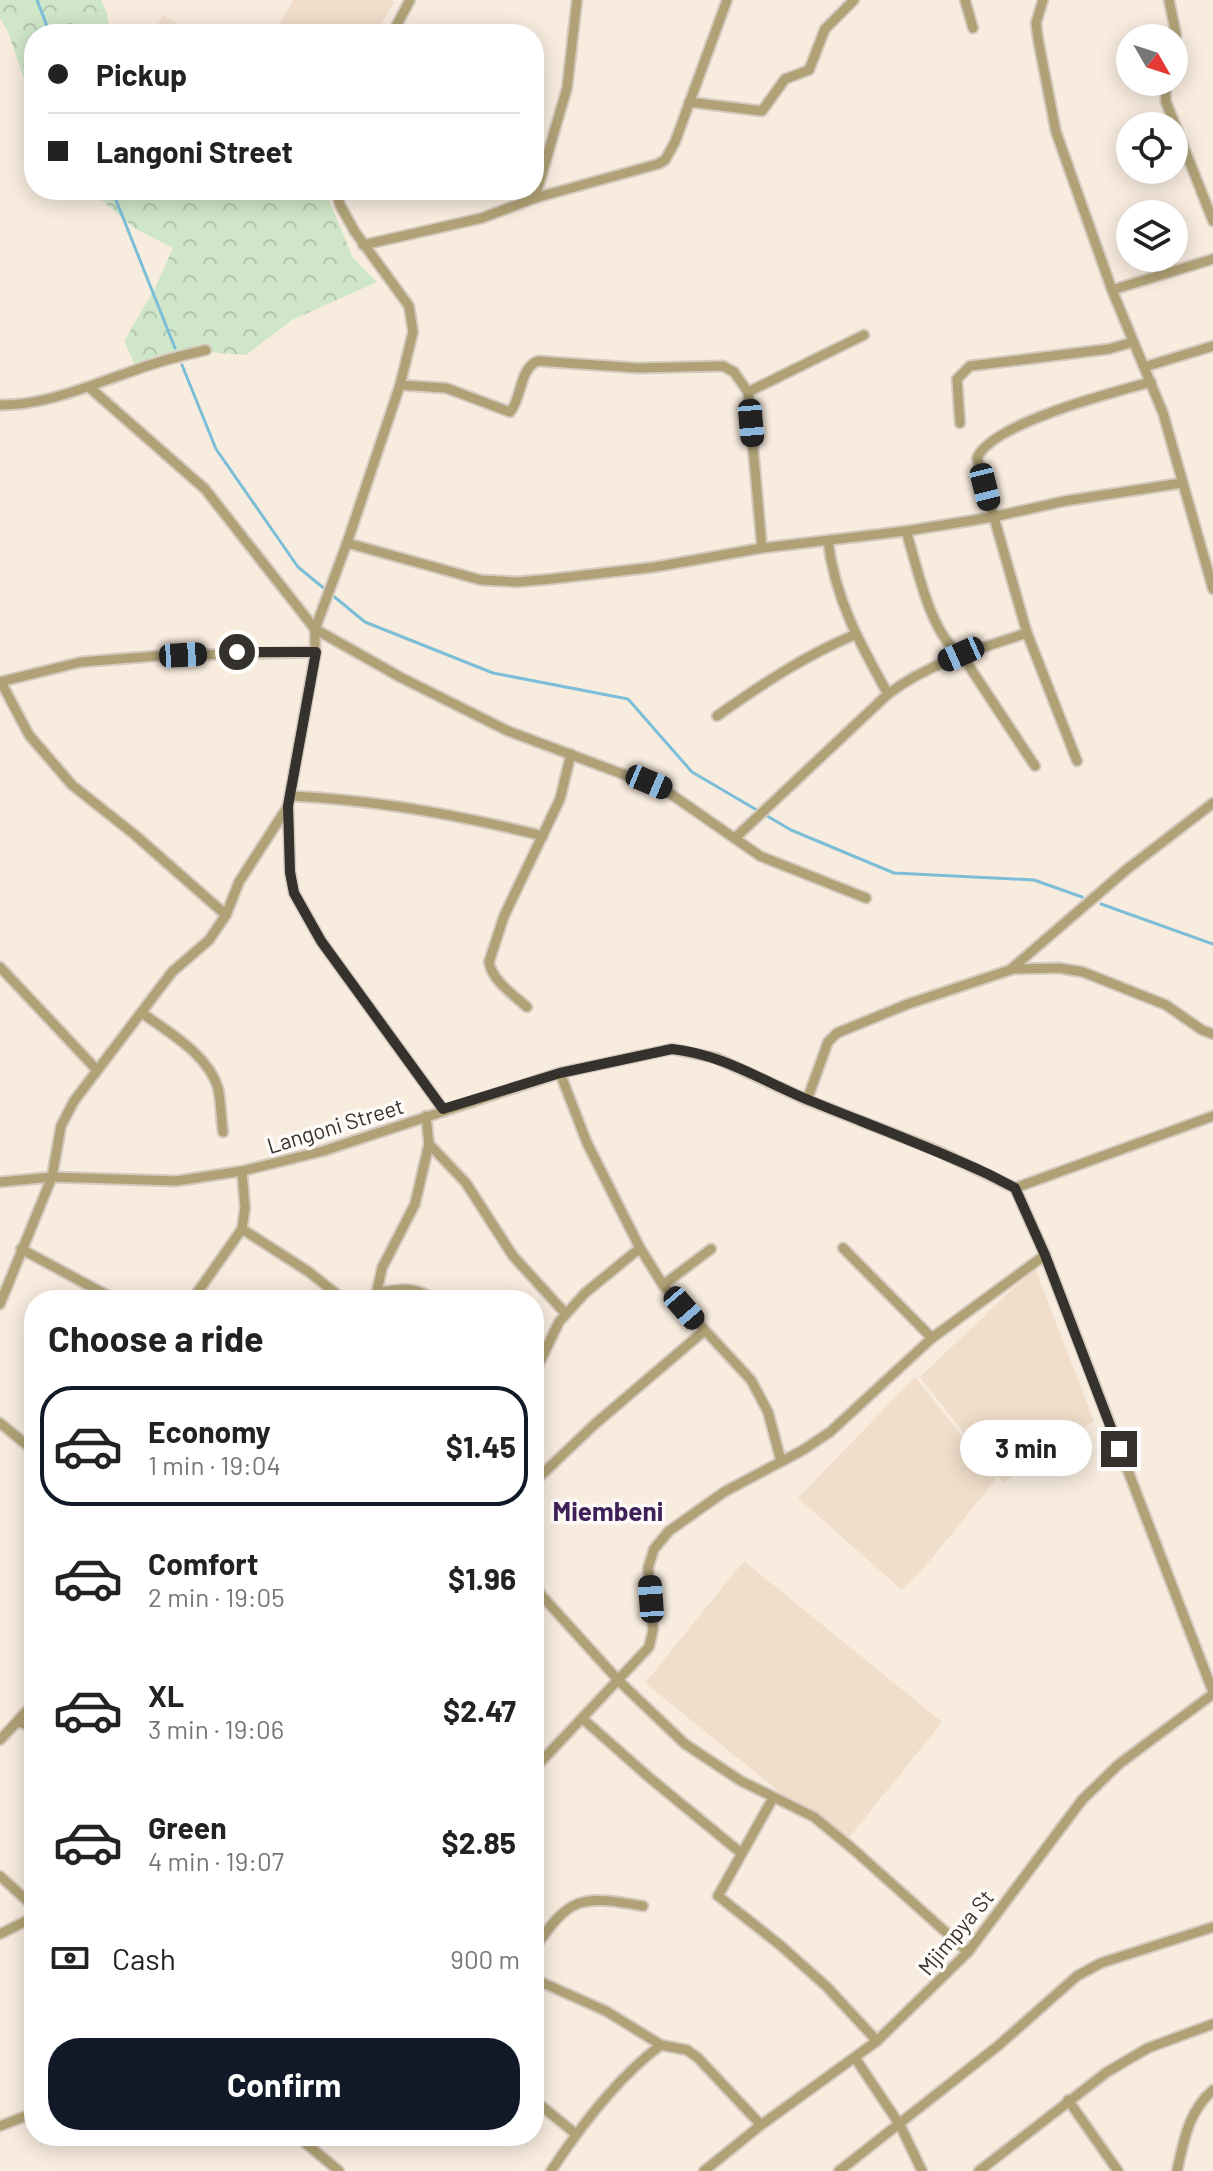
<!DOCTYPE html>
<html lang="en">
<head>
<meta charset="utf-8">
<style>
	body { margin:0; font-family:Barlow,sans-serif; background:#f2f2f2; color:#222; height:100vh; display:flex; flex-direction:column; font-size:30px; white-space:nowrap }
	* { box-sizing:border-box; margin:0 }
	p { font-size:26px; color:#767676 }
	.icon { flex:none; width:44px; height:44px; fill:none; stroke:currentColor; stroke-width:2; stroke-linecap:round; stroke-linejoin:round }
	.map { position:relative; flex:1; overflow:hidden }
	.details { position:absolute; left:24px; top:1290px; width:520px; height:856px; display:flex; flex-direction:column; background:#fff; border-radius:32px; box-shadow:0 4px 20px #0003 }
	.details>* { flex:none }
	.hud { position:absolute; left:24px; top:24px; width:520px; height:176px; border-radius:32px; box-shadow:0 4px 20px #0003; display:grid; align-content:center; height:176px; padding:0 24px; background:#fff }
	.needle { width:52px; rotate:129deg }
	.controls { position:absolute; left:1116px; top:24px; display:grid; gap:16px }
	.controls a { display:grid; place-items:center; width:72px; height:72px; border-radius:50%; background:#fff; box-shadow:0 4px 20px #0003; font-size:40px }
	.end { position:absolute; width:36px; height:36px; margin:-18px; border:10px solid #35312c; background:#fff; box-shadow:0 0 0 4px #fff }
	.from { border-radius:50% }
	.bubble { position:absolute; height:56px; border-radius:28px; background:#fff; box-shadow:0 4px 20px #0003; font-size:26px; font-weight:700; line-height:56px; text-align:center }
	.car { position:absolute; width:24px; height:48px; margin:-24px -12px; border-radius:10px; box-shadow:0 0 6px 2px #0007; background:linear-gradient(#222 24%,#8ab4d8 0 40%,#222 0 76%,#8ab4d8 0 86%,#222 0) }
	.hud b { display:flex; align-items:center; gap:28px; height:76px; font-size:30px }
	.hud b+b { border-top:2px solid #e0e0e0 }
	.hud i { width:20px; height:20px; background:#222 }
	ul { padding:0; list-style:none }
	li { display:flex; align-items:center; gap:24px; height:120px; margin:0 16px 12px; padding:0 8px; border:4px solid transparent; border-radius:32px }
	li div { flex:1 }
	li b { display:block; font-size:30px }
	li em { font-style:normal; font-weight:700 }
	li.current { border-color:#111827 }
	li>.icon { width:72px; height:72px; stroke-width:1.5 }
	h2 { padding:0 24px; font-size:36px; line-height:96px }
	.pay { display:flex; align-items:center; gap:20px; height:88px; padding:0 24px; font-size:30px }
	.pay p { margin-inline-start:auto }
	.cta { display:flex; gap:16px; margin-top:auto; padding:16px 24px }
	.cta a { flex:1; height:92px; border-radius:32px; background:#111827; color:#fff; font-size:32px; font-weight:700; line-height:92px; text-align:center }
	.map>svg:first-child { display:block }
	.built { fill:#f0decb }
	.forest { fill:url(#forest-crowns) }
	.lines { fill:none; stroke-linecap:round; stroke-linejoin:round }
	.stream { stroke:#7cbed8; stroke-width:3 }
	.street-casing { stroke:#d5cabf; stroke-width:13 }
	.street { stroke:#b0a276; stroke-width:9 }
	.route { stroke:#35312c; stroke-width:10 }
	.labels { text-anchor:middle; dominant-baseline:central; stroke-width:7; stroke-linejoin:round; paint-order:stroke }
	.street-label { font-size:22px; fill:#35312c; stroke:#fefbf9 }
	.quarter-label { font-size:26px; font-weight:bold; fill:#3f2058; stroke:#fefbf9 }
</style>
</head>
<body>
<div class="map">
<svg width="1213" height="2171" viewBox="0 0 1213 2171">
	<defs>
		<pattern id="forest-crowns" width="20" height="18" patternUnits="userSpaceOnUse" patternTransform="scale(2)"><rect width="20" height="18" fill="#cfe6c8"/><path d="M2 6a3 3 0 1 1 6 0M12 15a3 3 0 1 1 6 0" fill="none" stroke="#b2c6ac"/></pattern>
	</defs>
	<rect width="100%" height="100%" fill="#f8ecdf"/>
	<!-- built -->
	<g class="built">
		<path d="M293,0H390L394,2L376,34H274Z"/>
		<path d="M163,15L196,34H153Z"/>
		<path d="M1035,1268L1094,1421L1003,1483L920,1377Z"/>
		<path d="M915,1377L996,1479L928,1563L902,1590L798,1498Z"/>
		<path d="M744,1561L942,1722L844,1844L645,1683Z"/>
	</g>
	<!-- forest -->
	<g class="forest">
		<path d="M0,0H101L107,13L109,34H34V109L8,32L0,18Z"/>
		<path d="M90,190H188L214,198L251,190H325L353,258L377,282L292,320L246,355L195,351L135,365L124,341L155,288L173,248L134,228Z"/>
	</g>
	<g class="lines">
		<!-- stream -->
		<g class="stream">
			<path d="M37,0L50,34"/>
			<path d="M112,190L175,348"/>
			<path d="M182,365L216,449L298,567L365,622L493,673L628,699L692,772L791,830L894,873L1034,880L1082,897"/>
			<path d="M1101,904L1213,944"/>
		</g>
		<defs>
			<g id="street">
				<path d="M965,0L973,28"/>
				<path d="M1043,0L1036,23L1038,39L1056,132L1112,290L1163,413L1213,589"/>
				<path d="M1169,0L1176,34L1174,57"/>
				<path d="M392,34L410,0"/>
				<path d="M1165,82L1166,102L1213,221"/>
				<path d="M689,102L762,111L785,79L809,70L825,29L854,0"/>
				<path d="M336,190L340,205L355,232L409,306L413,332L400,385L347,543L315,629V656L288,806L290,872L294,893L321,941L443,1109"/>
				<path d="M535,198L567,88L577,0"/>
				<path d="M363,245L482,218L535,198L658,164L665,160L675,142L727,0"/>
				<path d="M1112,290L1213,259"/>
				<path d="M1144,367L1213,346"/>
				<path d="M400,385L446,388L510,412C522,399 519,368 538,361L638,368L723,366L734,372L748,392L762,548"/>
				<path d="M89,387L205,489L315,629L400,677L508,731L665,790L760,856L866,898"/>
				<path d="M748,392L864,335"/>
				<path d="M0,405C46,405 85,387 127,373C153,363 179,356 206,350"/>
				<path d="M960,423L957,379L970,366L1109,349L1133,342"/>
				<path d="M906,531C917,565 930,636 961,654L1035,766"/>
				<path d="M828,541C835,599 860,644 888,694"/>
				<path d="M347,543L481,580L517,582L551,579L655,567L762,548L906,531L993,517L1065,501L1182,483"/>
				<path d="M0,682L81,662L156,656L316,652"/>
				<path d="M1,682L29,735L72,785L135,835L226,915"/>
				<path d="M717,716C761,685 804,656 854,635"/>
				<path d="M1077,761L1027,633L977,458C992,423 1114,392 1151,382"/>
				<path d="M291,796C377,800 460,815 543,836"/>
				<path d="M735,838L888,694C929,663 978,649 1027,633"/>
				<path d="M0,967L96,1069"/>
				<path d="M1012,969L1059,968L1083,972L1166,1005L1202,1030L1213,1034"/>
				<path d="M527,1007C514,995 492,981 489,962L504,916L560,799L571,754"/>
				<path d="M142,1013C168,1032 208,1054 218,1088C221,1101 221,1118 223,1132"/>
				<path d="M560,1073L587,1143L640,1248L663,1285L751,1380L768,1412L781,1461"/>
				<path d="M807,1100L828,1042L837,1033L908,1004L1010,970L1126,870L1213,803"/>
				<path d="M429,1144L466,1183L513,1256L566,1314"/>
				<path d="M0,1182L52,1177L176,1181L242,1171L323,1151L560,1073L672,1049L716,1058L807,1100L938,1151L1015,1188L1045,1255L1213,1692"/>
				<path d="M1015,1188L1213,1116"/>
				<path d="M242,1229L309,1272L344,1300"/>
				<path d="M843,1248L932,1338"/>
				<path d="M21,1249L116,1300"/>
				<path d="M663,1285L711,1249"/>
				<path d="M376,1293C399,1289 415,1285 434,1300"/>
				<path d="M192,1300L242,1229L245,1208L242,1171"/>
				<path d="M375,1300L382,1268L415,1204L429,1144L426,1116"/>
				<path d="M0,1304L52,1177L61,1126L74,1101L172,972L209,940L226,915L239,882L288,806"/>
				<path d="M534,1374L559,1322L585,1293L640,1248"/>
				<path d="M0,1423L34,1451"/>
				<path d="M534,1482L595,1424L704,1331"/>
				<path d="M534,1583L542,1596L619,1681L685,1744L741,1781L814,1817L853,1849L968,1952"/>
				<path d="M583,1719L651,1779L741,1853"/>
				<path d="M18,1722L34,1727"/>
				<path d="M0,1740L34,1703"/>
				<path d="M534,1769L649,1647L653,1630L648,1568L654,1549L669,1531L724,1492L803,1450L830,1432L932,1338L1045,1255"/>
				<path d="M773,1798L718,1896L780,1945L827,1987L877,2041"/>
				<path d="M0,1876L34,1907"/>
				<path d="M0,1934L34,1917"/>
				<path d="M534,1949C570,1896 580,1895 643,1906"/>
				<path d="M534,1979L606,2011L661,2045"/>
				<path d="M855,2058L900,2125L922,2171"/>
				<path d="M534,2100L576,2134"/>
				<path d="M1068,2100L1118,2171"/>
				<path d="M0,2126L34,2113"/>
				<path d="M297,2136L339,2171"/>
				<path d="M551,2171C580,2127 619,2076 661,2045L687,2050L698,2058L761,2125"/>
				<path d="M704,2171L761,2125L877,2041L968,1952L1082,1800L1119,1764L1213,1694"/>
				<path d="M839,2171L999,2045L1077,1976L1101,1963L1213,1927"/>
				<path d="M979,2171L1107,2072L1148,2048L1213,2024"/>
				<path d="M1177,2171C1184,2140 1188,2112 1213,2090"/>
			</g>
		</defs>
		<!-- street casing -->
		<use href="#street" class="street-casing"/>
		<!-- street -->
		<use href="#street" class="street"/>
	</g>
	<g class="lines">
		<!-- route -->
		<path class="route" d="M237,652H316L288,806L290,872L294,893L321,941L443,1109L560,1073L672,1049C722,1054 765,1082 811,1101C870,1125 930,1147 988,1174L1015,1188L1045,1255L1119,1449"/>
	</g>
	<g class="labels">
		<!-- street labels -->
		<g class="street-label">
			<text transform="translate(335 1125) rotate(-17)">Langoni Street</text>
			<text transform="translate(955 1932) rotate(-50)">Mjimpya St</text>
		</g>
		<!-- quarter labels -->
		<g class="quarter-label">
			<text x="608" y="1510">Miembeni</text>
		</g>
	</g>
</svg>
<div class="controls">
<a><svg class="needle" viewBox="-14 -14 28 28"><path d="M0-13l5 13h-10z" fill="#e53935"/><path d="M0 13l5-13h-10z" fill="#767676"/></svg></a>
<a><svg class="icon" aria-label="locate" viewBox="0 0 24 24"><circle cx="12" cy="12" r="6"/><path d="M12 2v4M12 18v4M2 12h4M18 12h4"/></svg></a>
<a><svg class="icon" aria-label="layers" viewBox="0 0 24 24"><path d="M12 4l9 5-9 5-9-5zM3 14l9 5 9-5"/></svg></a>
</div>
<i class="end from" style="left:237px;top:652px"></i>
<i class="end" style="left:1119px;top:1449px"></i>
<div class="bubble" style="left:960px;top:1420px;width:132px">3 min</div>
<i class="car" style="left:751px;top:423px;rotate:175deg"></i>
<i class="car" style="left:985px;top:487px;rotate:166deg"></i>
<i class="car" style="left:961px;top:654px;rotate:246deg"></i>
<i class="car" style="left:183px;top:655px;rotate:87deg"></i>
<i class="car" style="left:649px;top:782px;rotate:113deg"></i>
<i class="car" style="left:684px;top:1308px;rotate:139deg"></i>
<i class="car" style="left:651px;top:1599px;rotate:356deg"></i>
<div class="hud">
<b><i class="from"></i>Pickup</b>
<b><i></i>Langoni Street</b>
</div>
<section class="details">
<h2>Choose a ride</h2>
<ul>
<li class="current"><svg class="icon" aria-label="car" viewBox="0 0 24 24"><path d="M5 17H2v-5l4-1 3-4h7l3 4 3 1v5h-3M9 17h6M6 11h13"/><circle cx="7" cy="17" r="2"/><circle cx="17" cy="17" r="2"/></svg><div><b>Economy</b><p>1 min · 19:04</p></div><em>$1.45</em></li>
<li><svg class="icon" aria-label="car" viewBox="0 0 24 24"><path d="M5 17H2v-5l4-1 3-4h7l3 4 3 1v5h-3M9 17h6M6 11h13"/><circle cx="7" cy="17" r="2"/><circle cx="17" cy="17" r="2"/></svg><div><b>Comfort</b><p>2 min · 19:05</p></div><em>$1.96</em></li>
<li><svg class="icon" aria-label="car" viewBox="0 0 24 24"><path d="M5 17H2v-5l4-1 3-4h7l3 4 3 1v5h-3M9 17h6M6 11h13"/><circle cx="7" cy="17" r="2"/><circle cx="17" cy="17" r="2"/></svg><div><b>XL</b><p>3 min · 19:06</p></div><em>$2.47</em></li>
<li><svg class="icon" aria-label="car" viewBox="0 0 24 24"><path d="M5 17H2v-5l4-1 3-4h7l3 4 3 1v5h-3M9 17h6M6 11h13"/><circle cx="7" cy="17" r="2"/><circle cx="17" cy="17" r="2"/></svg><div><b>Green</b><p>4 min · 19:07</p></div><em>$2.85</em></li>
</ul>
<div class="pay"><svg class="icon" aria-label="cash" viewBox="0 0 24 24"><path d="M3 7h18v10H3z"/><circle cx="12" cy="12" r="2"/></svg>Cash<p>900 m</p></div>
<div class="cta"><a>Confirm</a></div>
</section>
</div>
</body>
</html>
